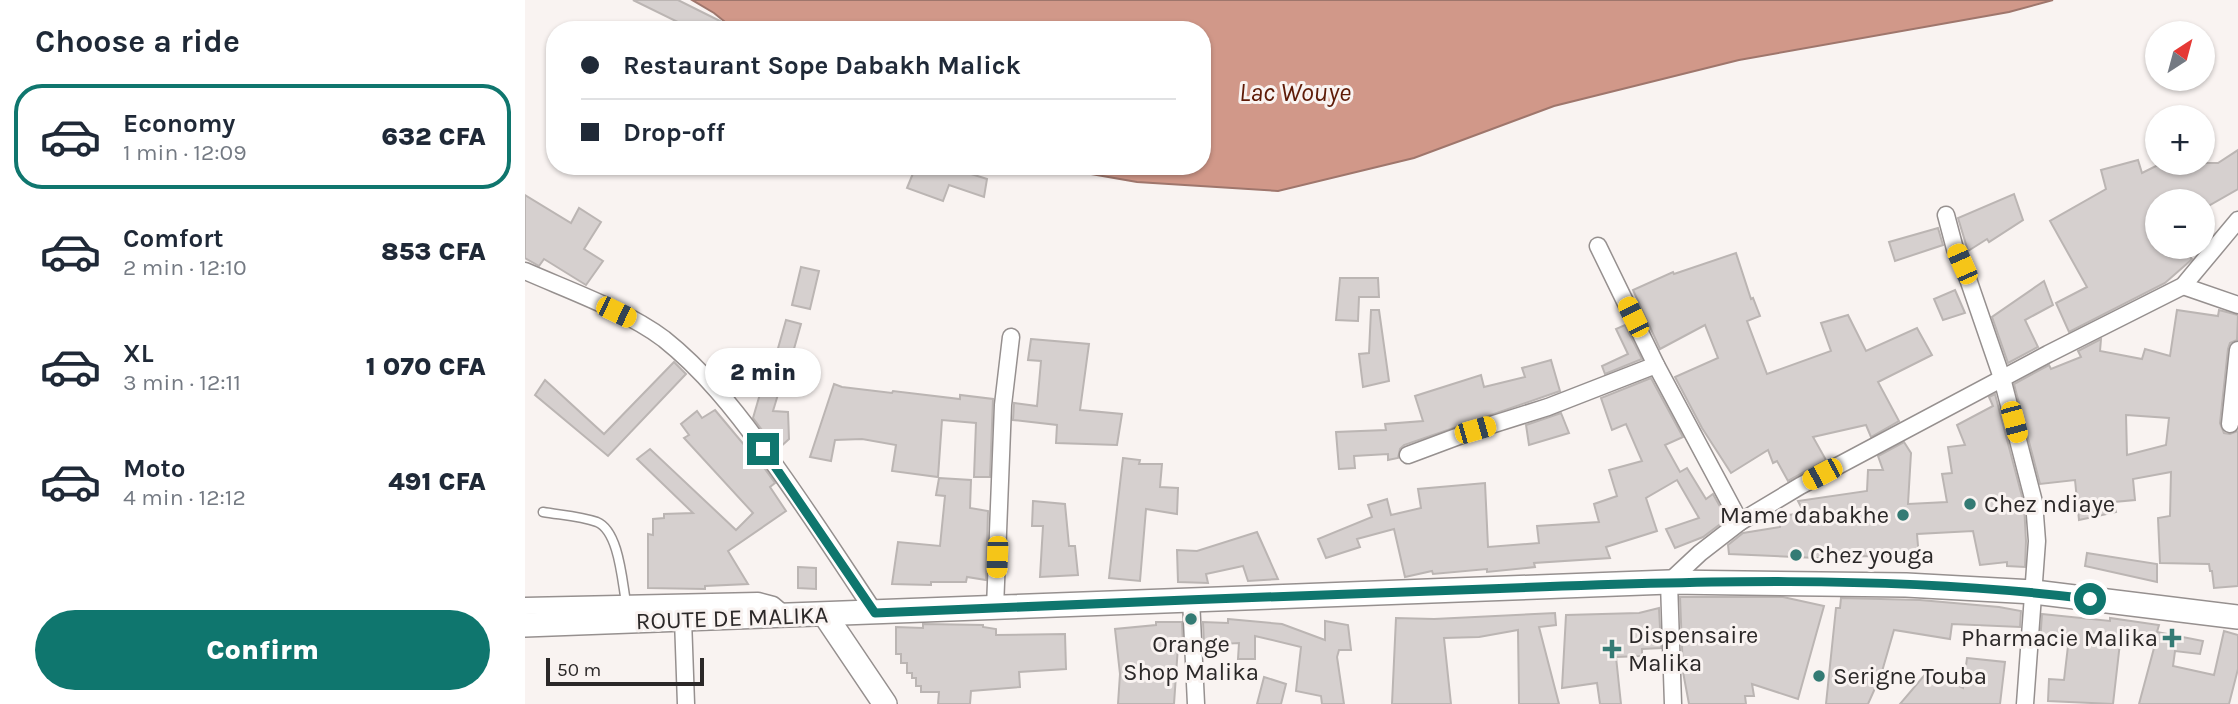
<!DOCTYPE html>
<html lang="en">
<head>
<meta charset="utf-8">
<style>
	body { margin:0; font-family:Karla,sans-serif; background:#f6f6f7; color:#1f2937; height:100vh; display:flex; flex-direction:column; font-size:26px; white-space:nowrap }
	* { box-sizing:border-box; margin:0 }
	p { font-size:23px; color:#747a83 }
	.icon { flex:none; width:38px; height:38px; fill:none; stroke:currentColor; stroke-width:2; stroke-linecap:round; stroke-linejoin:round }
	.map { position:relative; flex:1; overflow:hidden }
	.panel { display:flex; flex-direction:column; background:#fff; width:525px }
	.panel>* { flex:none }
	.top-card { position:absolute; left:21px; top:21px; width:665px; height:154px; border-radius:28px; box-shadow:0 2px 5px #0004; display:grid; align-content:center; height:154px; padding:0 35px; background:#fff }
	.needle { width:46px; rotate:36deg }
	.fabs { position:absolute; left:1620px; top:21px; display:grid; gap:14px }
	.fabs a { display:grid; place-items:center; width:70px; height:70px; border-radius:50%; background:#fff; box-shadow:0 2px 5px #0004; font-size:35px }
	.scale { position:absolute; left:21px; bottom:18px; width:158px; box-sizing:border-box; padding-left:7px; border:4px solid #2b2828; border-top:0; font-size:19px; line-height:24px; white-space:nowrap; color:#2b2828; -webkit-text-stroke:5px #f9f3f1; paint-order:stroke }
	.end { position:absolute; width:32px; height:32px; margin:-16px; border:9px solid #0f766e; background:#fff; box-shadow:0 0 0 4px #fff }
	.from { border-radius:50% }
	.bubble { position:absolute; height:49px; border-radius:24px; background:#fff; box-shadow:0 2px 5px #0004; font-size:23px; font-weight:800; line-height:49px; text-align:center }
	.car { position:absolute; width:21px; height:42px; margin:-21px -10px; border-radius:9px; box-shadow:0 0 5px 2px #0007; background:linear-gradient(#f5c518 24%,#345 0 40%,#f5c518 0 76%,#345 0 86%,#f5c518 0) }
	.top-card b { display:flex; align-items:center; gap:24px; height:66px; font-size:26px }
	.top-card b+b { border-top:2px solid #e0e1e3 }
	.top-card i { width:18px; height:18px; background:#1f2937 }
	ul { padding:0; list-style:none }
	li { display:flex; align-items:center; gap:21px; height:105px; margin:0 14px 10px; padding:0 21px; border:4px solid transparent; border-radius:28px }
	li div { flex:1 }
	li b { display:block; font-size:26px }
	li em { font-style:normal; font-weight:800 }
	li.current { border-color:#0f766e }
	li>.icon { width:63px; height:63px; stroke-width:1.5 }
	h2 { padding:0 35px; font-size:32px; line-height:84px }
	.button { display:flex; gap:14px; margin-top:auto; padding:14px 35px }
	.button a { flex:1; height:80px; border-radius:42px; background:#0f766e; color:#fff; font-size:28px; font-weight:800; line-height:80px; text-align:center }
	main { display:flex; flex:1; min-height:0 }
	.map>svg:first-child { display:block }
	.water { fill:#d19889; stroke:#9f766c; stroke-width:2 }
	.building { fill:#d6d0cf; stroke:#bbb5b3; stroke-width:2; fill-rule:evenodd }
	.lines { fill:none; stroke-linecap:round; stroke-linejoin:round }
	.lane-casing { stroke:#96908f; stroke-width:11 }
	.street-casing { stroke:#96908f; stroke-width:19 }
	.secondary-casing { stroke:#96908f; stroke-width:26 }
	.lane { stroke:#fff; stroke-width:8 }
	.street { stroke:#fff; stroke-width:16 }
	.secondary { stroke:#fff; stroke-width:23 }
	.route { stroke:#0f766e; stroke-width:9 }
	.poi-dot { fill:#347b74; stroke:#f9f3f1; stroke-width:2.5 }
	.labels { text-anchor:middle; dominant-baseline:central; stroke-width:6; stroke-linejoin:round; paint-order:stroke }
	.poi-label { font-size:24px; fill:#2b2828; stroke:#f9f3f1; text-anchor:start }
	.street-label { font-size:24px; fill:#2b2828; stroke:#f9f3f1 }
	.water-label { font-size:26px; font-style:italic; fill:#5e1b07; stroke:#f9f3f1 }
</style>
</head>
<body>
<main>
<section class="panel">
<h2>Choose a ride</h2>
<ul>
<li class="current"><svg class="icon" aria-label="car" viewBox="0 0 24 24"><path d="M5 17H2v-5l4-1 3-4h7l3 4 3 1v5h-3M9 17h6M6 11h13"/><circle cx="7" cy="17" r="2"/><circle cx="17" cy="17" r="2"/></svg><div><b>Economy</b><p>1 min · 12:09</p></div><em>632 CFA</em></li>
<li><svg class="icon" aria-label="car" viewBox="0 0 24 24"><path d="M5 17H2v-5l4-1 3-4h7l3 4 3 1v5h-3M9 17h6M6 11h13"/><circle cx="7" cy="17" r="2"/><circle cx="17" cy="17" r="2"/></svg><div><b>Comfort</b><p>2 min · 12:10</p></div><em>853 CFA</em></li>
<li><svg class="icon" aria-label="car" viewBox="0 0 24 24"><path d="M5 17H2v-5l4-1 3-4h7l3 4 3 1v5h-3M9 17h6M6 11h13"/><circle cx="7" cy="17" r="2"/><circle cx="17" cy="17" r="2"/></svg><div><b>XL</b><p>3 min · 12:11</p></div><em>1 070 CFA</em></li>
<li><svg class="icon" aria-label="car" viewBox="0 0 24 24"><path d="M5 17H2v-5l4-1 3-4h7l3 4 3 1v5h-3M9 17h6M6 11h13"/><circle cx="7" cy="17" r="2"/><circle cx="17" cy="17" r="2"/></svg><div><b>Moto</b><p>4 min · 12:12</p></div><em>491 CFA</em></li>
</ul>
<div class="button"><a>Confirm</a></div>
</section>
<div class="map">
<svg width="1713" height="704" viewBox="0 0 1713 704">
	<rect width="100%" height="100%" fill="#f9f3f1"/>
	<!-- water -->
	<path class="water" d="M167,0H1528L1484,12L1214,60L1029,106L889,158L753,191L612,182L520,166H677V30H210L189,13Z"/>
	<!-- building -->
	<g class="building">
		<path d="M108,0H153L213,30H169Z"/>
		<path d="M1713,150V189L1678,209V201H1633V247H1656L1667,259L1665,261L1640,283L1544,332L1531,303L1562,287L1525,221L1581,189L1576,170L1613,160L1617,173L1637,163H1693Z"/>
		<path d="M391,166H421L462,179L459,197L424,185L418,201L382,188Z"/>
		<path d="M1489,194L1498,220L1464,242L1462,239L1443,251L1433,218Z"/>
		<path d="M0,195L46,223L54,208L76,222L59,249L78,261L61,285L19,259L14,266L0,258Z"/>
		<path d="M1413,228L1418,245L1370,261L1364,242Z"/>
		<path d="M1211,253L1226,299L1228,298L1235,316L1222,321L1242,374L1306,351L1296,323L1323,315L1341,351L1392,328L1407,355L1353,382L1374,421L1346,437L1341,425L1288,437L1301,460L1263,481L1252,461L1248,463L1243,450L1206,473L1177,428L1150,377L1193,358L1180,325L1135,349L1108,290L1148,272L1149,274Z"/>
		<path d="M276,267L294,271L285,309L267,305Z"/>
		<path d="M815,278H853L854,297H834L833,321L811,320Z"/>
		<path d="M1519,281L1528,305L1500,320L1513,347L1483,363L1467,317Z"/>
		<path d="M1430,290L1440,313L1418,320L1409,299Z"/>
		<path d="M846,310H854L864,381L838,387L834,354L844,353Z"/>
		<path d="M1652,310L1693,316L1694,310L1713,315L1712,340L1705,343L1703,349L1695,423L1699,433L1705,434L1713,431V586L1689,588L1687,571H1685L1684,564L1635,563L1633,518L1645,516L1646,472L1608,479L1610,500L1589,502L1591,512L1554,520L1550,480L1515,484L1489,384L1524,365L1526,369L1556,357L1553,351L1576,339L1575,351L1617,359L1620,349L1645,356ZM1601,415L1644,418L1641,445L1602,455Z"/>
		<path d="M261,320L276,324L265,363L250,359Z"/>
		<path d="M1100,325L1117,359L1080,374L1077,366L1103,354L1091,329Z"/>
		<path d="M506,339L564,344L555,410L597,414L592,445L531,443L532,425L488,420L489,403L512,406L516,361L503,360Z"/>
		<path d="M1026,360L1035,391L879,445L875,449L873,458L863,460V454L829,456L830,468L814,469L811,432L861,430L860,424L898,421L890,396L956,375L959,387L1000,377L997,368Z"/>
		<path d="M149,362L161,374L83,456L10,395L20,380L79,434Z"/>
		<path d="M244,363L261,368L248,411L263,412L264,439L252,450L228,418Z"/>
		<path d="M1126,378L1158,437L1140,445L1155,472L1162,468L1181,499L1188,494L1202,519L1178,537L1150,548L1141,529L1174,518L1152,480L1121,498L1132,531L1081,547L1085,558L1009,563L1010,567L962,572V569L908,574L907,571L880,577L869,529L832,539L835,547L801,558L793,539L847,517L843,505L862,499L866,515L896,508L893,489L960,483L963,547L1014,543L1012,526L1074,522L1069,504L1092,496L1084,470L1117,461L1101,424L1087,430L1076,398Z"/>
		<path d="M309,384L317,387L367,393L368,391L435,399V395L468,399L465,477H449L451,423L417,420L413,477L367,471L371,445L337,439L310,440L306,461L285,457Z"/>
		<path d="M1470,394L1499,504L1501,541L1500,567L1482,566V562L1455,565L1448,531L1392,534L1394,558L1344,556L1292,558L1204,554L1203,545L1218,533L1255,527L1256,516L1279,513L1273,501L1342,491L1343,470H1358L1353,456L1379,442L1386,453L1383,504L1422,502L1417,474L1427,473L1423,447L1440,445L1432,425L1468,406L1464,397Z"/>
		<path d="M190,410L220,446L221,443L245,476L250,483L245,487L261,511L203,551L223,584L180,586V589L123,588V534L128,535V519L139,518V514L168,513L112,459L125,449L211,530L228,513L159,438L164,435L156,424L172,411L177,418Z"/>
		<path d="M1036,413L1044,433L1004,445L1001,425Z"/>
		<path d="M598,458L615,460L614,464H637L635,487L653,488L652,514L621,509L615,581L584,578Z"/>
		<path d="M414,478L446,480L445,508L463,511L461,580L442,577L441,582H406V585L367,584L373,542L415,546L420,496L411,495Z"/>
		<path d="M508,501L540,504L544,546H550L553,575L515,577L518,526H507Z"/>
		<path d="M732,532L753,579L723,581L718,566L681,574L683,583L653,582L652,550L672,551Z"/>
		<path d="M1562,553L1632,564V582L1560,566Z"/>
		<path d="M273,567L291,568V589L273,588Z"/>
		<path d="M1155,597H1258L1299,606L1273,699L1227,684L1229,696H1220L1221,704H1164L1158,672Z"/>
		<path d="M1316,598L1395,600L1474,607L1496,611L1495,627L1427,624L1425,639L1369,630L1356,675L1343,704H1301L1311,608H1315Z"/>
		<path d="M1134,608L1136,648L1117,649V656L1091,657L1096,704H1075L1072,683L1037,688L1041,615L1114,613Z"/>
		<path d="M1030,613L1031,625L1014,627L1034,704H994L993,630L954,637L919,638L926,704H867L871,618L909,619Z"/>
		<path d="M1517,614L1585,621V618L1634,625L1632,632L1678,641L1675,654L1650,651L1648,666L1689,675L1699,631L1713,635V669L1704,704H1614L1629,648L1595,643L1588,704L1523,701L1524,679L1539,680L1543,646L1515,643Z"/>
		<path d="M703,619L757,624L800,640V621L823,625L826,650H814L812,657L819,704H797L796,696L771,691L776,647L730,636V659H713L714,643L679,645L678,622L703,623Z"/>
		<path d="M631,622H657L658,646H653L649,704H593L595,674L590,629L631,625Z"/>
		<path d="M398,624L458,625V627L471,629V635L540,634L541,669L494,672L495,687L446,691L445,704H413L414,692H396V686H391V678H387V673H382V663H376V654H371V627L398,628Z"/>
		<path d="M1442,658L1480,662L1475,704H1375L1403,671L1413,683L1419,678L1438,688Z"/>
		<path d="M739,677L761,684L756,704H732Z"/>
	</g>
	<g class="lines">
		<defs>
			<path id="lane" d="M18,512C35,515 55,516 72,522C94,531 97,581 101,602"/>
			<g id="street">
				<path d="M1421,215L1430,249L1443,279L1477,378L1509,502L1512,541L1500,704"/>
				<path d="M1073,246L1131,365L1215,522"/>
				<path d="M0,271C43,290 102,311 139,339C178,370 210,410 239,450C278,503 314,559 350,613"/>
				<path d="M1658,286L1713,305"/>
				<path d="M1705,424L1713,350"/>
				<path d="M883,455L950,430L1023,407L1131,365"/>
				<path d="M666,599L671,704"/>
				<path d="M0,606L233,601L248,605L261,616"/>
				<path d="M470,608L478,405L486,337"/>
				<path d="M158,619L161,704"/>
				<path d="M1148,704L1144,582L1175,553L1215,522L1275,486L1523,354L1658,286L1713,220"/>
			</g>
			<g id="secondary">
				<path d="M300,615L360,704"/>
				<path d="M0,625L1144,582L1381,585L1509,592L1713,617"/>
			</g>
		</defs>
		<!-- lane casing -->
		<use href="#lane" class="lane-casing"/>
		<!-- street casing -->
		<use href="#street" class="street-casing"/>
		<!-- secondary casing -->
		<use href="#secondary" class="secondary-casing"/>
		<!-- lane -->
		<use href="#lane" class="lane"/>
		<!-- street -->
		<use href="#street" class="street"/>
		<!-- secondary -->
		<use href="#secondary" class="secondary"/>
	</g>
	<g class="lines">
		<!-- route -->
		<path class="route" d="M238,449L350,613C554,604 757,596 961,589C1161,581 1365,574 1565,599"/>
	</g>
	<!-- markers -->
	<g class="poi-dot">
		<circle cx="1445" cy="504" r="7"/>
		<circle cx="1378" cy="515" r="7"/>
		<circle cx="1271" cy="555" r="7"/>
		<circle cx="666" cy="619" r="7"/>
		<path d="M1643.5 627.5h7v7h7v7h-7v7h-7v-7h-7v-7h7z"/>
		<path d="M1083.5 638.5h7v7h7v7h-7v7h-7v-7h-7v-7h7z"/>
		<circle cx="1294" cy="676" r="7"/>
	</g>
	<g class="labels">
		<!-- poi labels -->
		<g class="poi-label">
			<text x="1459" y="504">Chez ndiaye</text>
			<text x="1364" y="515" text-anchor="end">Mame dabakhe</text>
			<text x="1285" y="555">Chez youga</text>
			<text x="1103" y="635">Dispensaire<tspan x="1103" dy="28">Malika</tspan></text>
			<text x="1633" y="638" text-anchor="end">Pharmacie Malika</text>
			<text x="666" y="644" text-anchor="middle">Orange<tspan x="666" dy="28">Shop Malika</tspan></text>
			<text x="1308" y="676">Serigne Touba</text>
		</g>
		<!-- street labels -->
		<g class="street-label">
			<text transform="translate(207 618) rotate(-2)">ROUTE DE MALIKA</text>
		</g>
		<!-- water labels -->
		<g class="water-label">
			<text x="770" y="92">Lac Wouye</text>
		</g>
	</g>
</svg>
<div class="fabs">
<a><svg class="needle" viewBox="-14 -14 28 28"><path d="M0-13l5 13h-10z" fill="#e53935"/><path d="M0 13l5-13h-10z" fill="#747a83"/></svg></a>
<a>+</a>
<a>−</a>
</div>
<div class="scale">50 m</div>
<i class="end from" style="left:1565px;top:599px"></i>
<i class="end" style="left:238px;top:449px"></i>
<div class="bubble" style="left:180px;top:348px;width:116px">2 min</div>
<i class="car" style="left:1437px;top:264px;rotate:336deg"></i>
<i class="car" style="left:91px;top:312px;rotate:116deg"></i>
<i class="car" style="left:1108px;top:317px;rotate:334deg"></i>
<i class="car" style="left:1489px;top:422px;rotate:165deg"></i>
<i class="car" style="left:950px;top:430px;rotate:74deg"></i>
<i class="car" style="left:1297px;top:474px;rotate:242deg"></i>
<i class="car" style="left:472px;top:557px;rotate:182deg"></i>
<div class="top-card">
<b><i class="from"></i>Restaurant Sope Dabakh Malick</b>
<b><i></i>Drop-off</b>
</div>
</div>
</main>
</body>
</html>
